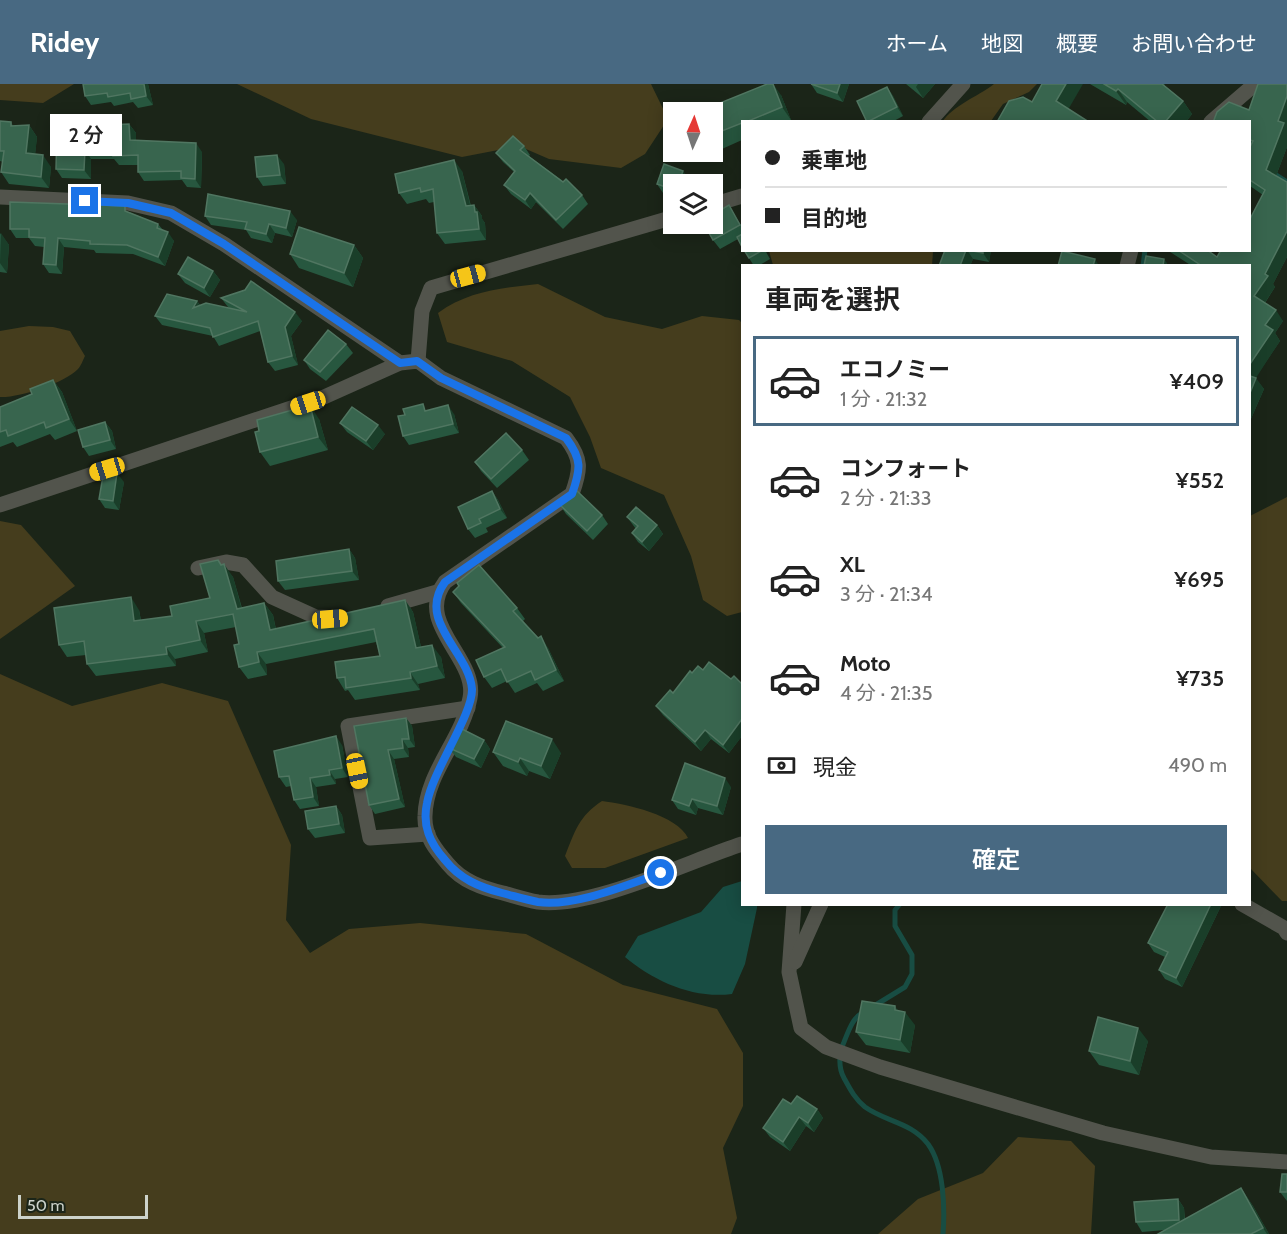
<!DOCTYPE html>
<html lang="ja">
<head>
<meta charset="utf-8">
<style>
	body { margin:0; font-family:Cabin,"Noto Sans JP",sans-serif; background:#f2f2f2; color:#222; height:100vh; display:flex; flex-direction:column; font-size:22px; white-space:nowrap }
	* { box-sizing:border-box; margin:0 }
	p { font-size:20px; color:#767676 }
	.icon { flex:none; width:33px; height:33px; fill:none; stroke:currentColor; stroke-width:2; stroke-linecap:round; stroke-linejoin:round }
	.map { position:relative; flex:1; overflow:hidden }
	.drawer { position:absolute; left:741px; top:180px; width:510px; height:642px; display:flex; flex-direction:column; background:#fff; border-radius:0px; box-shadow:0 3px 15px #0003 }
	.drawer>* { flex:none }
	.top-card { position:absolute; left:741px; top:36px; width:510px; height:132px; border-radius:0px; box-shadow:0 3px 15px #0003; display:grid; align-content:center; height:132px; padding:0 24px; background:#fff }
	.needle { width:39px; rotate:3deg }
	.fabs { position:absolute; left:663px; top:18px; display:grid; gap:12px }
	.fabs a { display:grid; place-items:center; width:60px; height:60px; border-radius:0px; background:#fff; box-shadow:0 3px 15px #0003; font-size:30px }
	.scale { position:absolute; left:18px; bottom:15px; width:130px; box-sizing:border-box; padding-left:6px; border:3px solid #cdd3cb; border-top:0; font-size:16px; line-height:21px; white-space:nowrap; color:#cdd3cb; -webkit-text-stroke:4px #1b2518; paint-order:stroke }
	.end { position:absolute; width:27px; height:27px; margin:-14px; border:8px solid #1a73e8; background:#fff; box-shadow:0 0 0 3px #fff }
	.from { border-radius:50% }
	.bubble { position:absolute; height:42px; border-radius:0px; background:#fff; box-shadow:0 3px 15px #0003; font-size:20px; font-weight:600; line-height:42px; text-align:center }
	.car { position:absolute; width:18px; height:36px; margin:-18px -9px; border-radius:8px; box-shadow:0 0 4px 2px #0007; background:linear-gradient(#f5c518 24%,#345 0 40%,#f5c518 0 76%,#345 0 86%,#f5c518 0) }
	.top-card b { display:flex; align-items:center; gap:21px; height:57px; font-size:22px }
	.top-card b+b { border-top:2px solid #e0e0e0 }
	.top-card i { width:15px; height:15px; background:#222 }
	ul { padding:0; list-style:none }
	li { display:flex; align-items:center; gap:18px; height:90px; margin:0 12px 9px; padding:0 12px; border:3px solid transparent; border-radius:0px }
	li div { flex:1 }
	li b { display:block; font-size:22px }
	li em { font-style:normal; font-weight:600 }
	li.current { border-color:#486982 }
	li>.icon { width:54px; height:54px; stroke-width:1.5 }
	h2 { padding:0 24px; font-size:27px; line-height:72px }
	.pay { display:flex; align-items:center; gap:15px; height:66px; padding:0 24px; font-size:22px }
	.pay p { margin-inline-start:auto }
	.action { display:flex; gap:12px; margin-top:auto; padding:12px 24px }
	.action a { flex:1; height:69px; border-radius:0px; background:#486982; color:#fff; font-size:24px; font-weight:600; line-height:69px; text-align:center }
	header { display:flex; align-items:center; gap:36px; box-sizing:border-box; height:84px; padding:0 30px; background:#486982; color:#fff }
	header strong { font-size:28px }
	nav { display:flex; gap:33px; margin-inline-start:auto; font-size:21px }
	.map>svg:first-child { display:block }
	.green { fill:#453d1d }
	.water { fill:#184d43 }
	.lines { fill:none; stroke-linecap:round; stroke-linejoin:round }
	.stream { stroke:#184d43; stroke-width:5 }
	.street { stroke:#52544c; stroke-width:15 }
	.wall { fill:#27573f }
	.shaded-wall { fill:#1a3e29 }
	.building { fill:#38654e; stroke:#507661; stroke-width:1.5 }
	.route { stroke:#1a73e8; stroke-width:8 }
</style>
</head>
<body>
<header>
<strong>Ridey</strong>
<nav><a>ホーム</a><a>地図</a><a>概要</a><a>お問い合わせ</a></nav>
</header>
<div class="map">
<svg width="1287" height="1150" viewBox="0 0 1287 1150">
	<rect width="100%" height="100%" fill="#1b2518"/>
	<!-- green -->
	<g class="green">
		<path d="M0,0H74L43,19L0,16Z"/>
		<path d="M237,0H651L668,35L645,70L621,84L549,75L519,62L462,73L311,35Z"/>
		<path d="M994,0H1037L1029,8L1003,20L991,37L942,38C954,21 977,13 994,0Z"/>
		<path d="M769,167V166L933,167L932,182L773,181Z"/>
		<path d="M538,200L605,233L662,245L702,232L739,236L742,239V528L727,532L703,516L691,472L664,411L601,384L590,353L570,313L512,277L447,258L438,229C468,207 502,204 538,200Z"/>
		<path d="M29,242L53,243L70,247L85,272C83,276 81,282 78,285C65,299 19,314 0,313V247Z"/>
		<path d="M1287,413V817H1282L1250,784V432Z"/>
		<path d="M0,437L21,441L75,502L0,555Z"/>
		<path d="M0,590L72,622L162,599L228,617L291,761L286,836L310,869L349,845L420,839L526,850L623,901L717,925L743,969V1022L723,1064L737,1134L731,1150H0Z"/>
		<path d="M602,717C626,720 677,731 688,754L605,784H572L565,772C575,747 579,732 602,717Z"/>
		<path d="M1018,1053L1071,1057L1095,1082L1091,1150H878L918,1115L983,1089Z"/>
	</g>
	<!-- water -->
	<path class="water" d="M742,797V820L757,821V824L745,880L732,910C692,915 654,897 625,873L638,852L701,828L723,803Z"/>
	<g class="lines">
		<!-- stream -->
		<g class="stream">
			<path d="M1270,87L1287,98"/>
			<path d="M1143,182L1145,166"/>
			<path d="M874,922L905,903L912,890V871L895,842V826L900,820"/>
			<path d="M863,928C852,935 849,946 844,958C839,969 838,983 844,994C850,1005 855,1015 865,1023C886,1038 911,1038 928,1060C944,1082 945,1124 943,1150"/>
		</g>
		<!-- street -->
		<g class="street">
			<path d="M929,38L963,0"/>
			<path d="M1211,38L1255,0"/>
			<path d="M0,113L128,119L171,129L224,160L400,279"/>
			<path d="M712,121L742,112"/>
			<path d="M1127,182L1131,166"/>
			<path d="M418,277L422,227L431,204L674,133"/>
			<path d="M0,421L324,313L400,279L418,277L441,294L566,354C582,375 581,385 572,410L445,498C414,540 478,574 470,614C462,656 426,688 425,732C424,752 436,766 448,780C462,797 482,804 503,809C514,812 526,816 538,818C591,825 689,777 742,760"/>
			<path d="M198,484L226,478L243,481L272,513L316,533L342,534"/>
			<path d="M388,522L437,508"/>
			<path d="M428,750L370,754L348,642L468,624"/>
			<path d="M794,820L789,888L801,944L826,963L880,983L1103,1049L1211,1073L1287,1078"/>
			<path d="M1242,820L1284,844L1287,849"/>
			<path d="M795,878L821,820"/>
		</g>
	</g>
	<!-- wall -->
	<g class="wall">
		<path d="M83,0H148L153,21L138,24L133,18L114,22L111,18L91,21L85,12Z"/>
		<path d="M811,0H849L843,18L817,9Z"/>
		<path d="M906,0H935L923,14Z"/>
		<path d="M1090,0H1165L1164,1L1183,17L1192,30L1186,38H1151L1127,18L1126,21Z"/>
		<path d="M1287,0V63L1276,92L1287,98V173L1273,200L1275,203L1265,219L1283,237L1275,249L1280,257L1255,294L1264,305L1250,337V182H1192L1167,166H1207L1217,173L1233,167L1263,111L1250,102L1249,26Z"/>
		<path d="M887,3L893,12L903,32L892,38H867Z"/>
		<path d="M781,11L791,36L788,38H742V56L713,69L712,28Z"/>
		<path d="M0,37L11,38L13,42L29,41L37,53L35,70L51,83L49,104L9,100L1,88L3,78L0,77Z"/>
		<path d="M129,40L136,49V57L202,68L201,104L187,103L182,96L144,97L138,88V81H119L114,75H91V95L62,94L56,85Z"/>
		<path d="M524,62L530,71L529,72L582,111L588,120L563,145L536,118L531,125L511,110L504,101L514,88L503,78L496,69Z"/>
		<path d="M284,80L286,100L263,102L257,93Z"/>
		<path d="M462,87L471,122L474,121L482,132V135L485,139L486,156L445,160L437,149L434,118L429,119L426,115L407,120L399,109Z"/>
		<path d="M690,96L674,100V113L663,109L657,100Z"/>
		<path d="M729,121L742,143V163L738,155L720,165L713,156Z"/>
		<path d="M129,128L158,140L163,146L174,157L165,182L133,170L96,169L94,166L64,163L62,190L49,189L43,180L44,163L35,162L29,154H16L10,145Z"/>
		<path d="M205,132L297,136L292,153L275,149L272,159L251,154L246,146L211,141Z"/>
		<path d="M0,149L9,161L7,189L0,188Z"/>
		<path d="M354,161L363,174L353,203L299,184L290,170Z"/>
		<path d="M744,166H765L770,175L758,182H754Z"/>
		<path d="M950,166H991L989,178L973,175L970,182H939Z"/>
		<path d="M213,187L220,196L210,213L185,199L178,190Z"/>
		<path d="M221,214L302,237L291,252L298,281L275,287L268,278L260,247L219,262L213,252L162,241L155,232L197,217L200,221L231,225L228,223Z"/>
		<path d="M346,260L353,269L326,297L310,285L304,276Z"/>
		<path d="M53,296L62,308L77,347L55,356L50,350L17,363L13,358L0,363V323L32,310Z"/>
		<path d="M428,326L454,330L459,349L409,361L403,352Z"/>
		<path d="M319,335L328,366L270,382L260,368Z"/>
		<path d="M105,338L112,347L116,365L89,372L83,363Z"/>
		<path d="M340,339L385,350L373,366L347,348Z"/>
		<path d="M522,366L529,376L497,404L481,387L475,378Z"/>
		<path d="M124,398L119,426L105,424L99,415Z"/>
		<path d="M492,407L498,416L507,434L486,444L488,448L475,454L468,445Z"/>
		<path d="M560,421L602,431L608,440L593,456L566,430Z"/>
		<path d="M627,433L657,441L663,450L649,467L638,458L632,449L636,445Z"/>
		<path d="M349,465L355,474L359,496L285,506L278,497Z"/>
		<path d="M221,481L233,493L242,524L264,519L273,531L276,545L405,516L413,528L421,563L441,573L445,594L418,600L420,606L355,616L348,606L345,607L337,594L380,572L376,558L266,580L267,591L248,595L239,583V560L236,543L204,549L208,568L175,575L176,582L96,592L87,580L86,571L67,573L59,561L139,526L141,536L172,532L210,514Z"/>
		<path d="M453,508L517,524L525,535L523,537L548,564L564,597L543,607L537,599L515,609L507,597L492,604L484,593L503,564L461,519Z"/>
		<path d="M703,586L742,600V652L729,669L711,655L701,667L663,631L656,622L673,609L692,589Z"/>
		<path d="M406,634L412,642L415,663L408,664L409,673L394,675L405,723L375,730L369,721L354,642Z"/>
		<path d="M484,656L490,665L481,684L456,673L449,664Z"/>
		<path d="M342,661L348,693L335,695L336,700L316,703L319,722L300,725L294,716L291,702L286,703L279,693Z"/>
		<path d="M493,668L561,669L550,695L529,687L527,692L503,682Z"/>
		<path d="M731,703L723,731L698,724L696,731L678,725L672,716Z"/>
		<path d="M336,722L342,731L345,749L315,754L308,745Z"/>
		<path d="M1168,820H1220L1221,822L1182,903L1165,895L1159,886L1165,873L1154,868L1148,859Z"/>
		<path d="M915,941L910,969L866,961L856,948Z"/>
		<path d="M1148,957L1139,991L1099,981L1089,967Z"/>
		<path d="M817,1025L823,1034L814,1048L806,1042L790,1067L770,1053L763,1044Z"/>
		<path d="M1287,1090V1117L1280,1108Z"/>
		<path d="M1241,1104L1253,1122L1269,1150H1158L1165,1146L1142,1148L1136,1138L1178,1115L1184,1124L1185,1135Z"/>
	</g>
	<!-- shaded-wall -->
	<g class="shaded-wall">
		<path d="M144,0H148L153,21L146,12Z"/>
		<path d="M773,0L781,11L791,36L782,23Z"/>
		<path d="M840,0H849L843,18L837,9Z"/>
		<path d="M918,0H935L923,14L916,3Z"/>
		<path d="M1066,0H1083L1065,31L1056,17Z"/>
		<path d="M887,3L893,12L903,32L897,23Z"/>
		<path d="M1118,5L1127,18L1126,21L1116,7Z"/>
		<path d="M1287,12V63L1274,97L1266,86L1278,37Z"/>
		<path d="M1183,17L1192,30L1186,38H1165Z"/>
		<path d="M129,40L136,49V65L130,56Z"/>
		<path d="M29,41L37,53L34,81L26,69Z"/>
		<path d="M196,59L202,68L201,104L195,95Z"/>
		<path d="M85,66L91,75V95L84,86Z"/>
		<path d="M43,71L51,83L49,104L41,93Z"/>
		<path d="M277,71L284,80L286,100L280,91Z"/>
		<path d="M454,76L462,87L473,133L466,122Z"/>
		<path d="M683,87L690,96L688,100H678Z"/>
		<path d="M530,109L536,118L531,125L525,116Z"/>
		<path d="M474,121L482,132V135L485,139L486,156L479,145Z"/>
		<path d="M290,127L297,136L292,153L286,144Z"/>
		<path d="M269,140L275,149L272,159L266,150Z"/>
		<path d="M1287,147V173L1273,200L1275,203L1262,223L1254,212Z"/>
		<path d="M168,148L174,157L165,182L158,173Z"/>
		<path d="M1,149L9,161L7,189L0,179Z"/>
		<path d="M58,154L64,163L62,190L56,181Z"/>
		<path d="M354,161L363,174L353,203L344,189Z"/>
		<path d="M967,166L973,175L970,182H960Z"/>
		<path d="M983,166H991L989,178L983,169Z"/>
		<path d="M1095,175L1099,182H1093Z"/>
		<path d="M1164,175L1167,179V182H1163Z"/>
		<path d="M213,187L220,196L210,213L204,204Z"/>
		<path d="M197,217L203,226L193,224Z"/>
		<path d="M1276,226L1283,237L1275,249L1280,257L1252,300L1250,297V280L1265,241Z"/>
		<path d="M295,228L302,237L291,252L298,281L292,272L285,243Z"/>
		<path d="M1256,294L1264,305L1250,337V309Z"/>
		<path d="M53,296L62,308L77,347L69,335Z"/>
		<path d="M310,321L319,335L328,366L318,353Z"/>
		<path d="M448,321L454,330L459,349L453,340Z"/>
		<path d="M105,338L112,347L116,365L110,356Z"/>
		<path d="M378,341L385,350L373,366L366,357Z"/>
		<path d="M117,389L124,398L119,426L113,417Z"/>
		<path d="M492,407L498,416L507,434L500,425Z"/>
		<path d="M657,441L663,450L649,467L642,458Z"/>
		<path d="M349,465L355,474L359,496L352,487Z"/>
		<path d="M224,480L233,493L245,537L237,525Z"/>
		<path d="M131,513L139,526L143,549L134,537Z"/>
		<path d="M405,516L413,528L424,576L416,564Z"/>
		<path d="M264,519L273,531L278,558L270,546Z"/>
		<path d="M196,537L204,549L208,568L200,556Z"/>
		<path d="M541,552L548,564L564,597L556,586Z"/>
		<path d="M432,561L441,573L445,594L437,582Z"/>
		<path d="M166,563L175,575L176,582L167,570Z"/>
		<path d="M257,568L266,580L267,591L259,578Z"/>
		<path d="M410,588L418,600L420,606L411,594Z"/>
		<path d="M406,634L412,642L415,663L409,655Z"/>
		<path d="M742,635V652L729,669L723,661Z"/>
		<path d="M705,646L711,655L701,667L695,658Z"/>
		<path d="M336,652L342,661L348,693L342,684Z"/>
		<path d="M402,655L408,664L409,673L403,664Z"/>
		<path d="M552,655L561,669L550,695L541,682Z"/>
		<path d="M484,656L490,665L481,684L474,675Z"/>
		<path d="M388,666L394,675L405,723L399,715Z"/>
		<path d="M520,674L529,687L527,692L518,678Z"/>
		<path d="M329,686L335,695L336,700L330,691Z"/>
		<path d="M310,694L316,703L319,722L313,713Z"/>
		<path d="M725,694L731,703L723,731L717,722Z"/>
		<path d="M692,715L698,724L696,731L689,722Z"/>
		<path d="M336,722L342,731L345,749L339,740Z"/>
		<path d="M1211,820H1220L1221,822L1182,903L1176,894Z"/>
		<path d="M895,922L904,935L905,928L915,941L910,969L900,956L895,926Z"/>
		<path d="M1138,944L1148,957L1139,991L1130,977Z"/>
		<path d="M817,1025L823,1034L814,1048L808,1039Z"/>
		<path d="M799,1033L806,1042L790,1067L783,1058Z"/>
		<path d="M1241,1104L1253,1122L1269,1150H1267L1263,1144Z"/>
		<path d="M1178,1115L1184,1124L1185,1145L1179,1136Z"/>
	</g>
	<!-- building -->
	<g class="building">
		<path d="M83,0H144L146,12L131,15L130,9L108,13L107,9L85,12Z"/>
		<path d="M767,0H773L782,23L746,38H742V39L712,51V28H698Z"/>
		<path d="M811,0H840L837,9Z"/>
		<path d="M1042,0H1066L1056,17L1089,38H997L1009,17L1023,13L1032,18Z"/>
		<path d="M1104,0H1162L1183,17L1165,38H1158L1118,5L1116,7Z"/>
		<path d="M1258,0H1287V12L1278,37L1284,39L1266,86L1287,98V147L1265,190L1268,192L1254,212L1276,226L1265,241L1273,246L1250,280V182H1202L1178,166H1207L1217,173L1221,166H1250V135L1265,106L1250,96V63L1253,57L1250,56V38H1214V36L1217,28L1229,18L1249,26Z"/>
		<path d="M887,3L897,23L867,38L857,17Z"/>
		<path d="M0,37L11,38V42L29,41L26,69L43,71L41,93L1,88L4,67H0Z"/>
		<path d="M129,40L130,56L196,59L195,95L181,94V87L138,88V71L113,72L112,65L85,66L84,86L56,85L57,43Z"/>
		<path d="M513,52L524,62L520,66L563,98L566,95L582,111L556,136L530,109L525,116L504,101L515,87L496,69Z"/>
		<path d="M277,71L280,91L257,93L255,73Z"/>
		<path d="M454,76L466,122L474,121L475,128H477L479,145L437,149L433,105L421,108L420,104L399,109L395,90Z"/>
		<path d="M664,80L683,87L678,100H674V106L657,100Z"/>
		<path d="M208,110L290,127L286,144L269,140L266,150L245,145L247,138L205,132Z"/>
		<path d="M10,118L125,122V127L158,140L157,144L168,148L158,173L127,161L90,160V157L58,154L56,181L43,180L45,154L29,153V145H10Z"/>
		<path d="M729,121L740,141L713,156L704,140H712V131Z"/>
		<path d="M299,143L354,161L344,189L290,170Z"/>
		<path d="M742,150V163L737,153Z"/>
		<path d="M744,166H763L749,174Z"/>
		<path d="M945,166L950,167V166H966L960,182H939Z"/>
		<path d="M968,166H983V169Z"/>
		<path d="M1062,167L1095,175L1093,182H1058Z"/>
		<path d="M1146,172L1164,175L1163,182H1144Z"/>
		<path d="M188,173L213,187L204,204L178,190Z"/>
		<path d="M251,197L295,228L285,243L292,272L268,278L258,237L213,253L210,244L155,232L167,210L197,217L193,224L206,219L247,228L221,214L245,206Z"/>
		<path d="M328,246L346,260L320,288L304,276Z"/>
		<path d="M1250,292L1256,294L1250,309Z"/>
		<path d="M53,296L69,335L46,344L44,338L8,352L6,346L0,348V323L32,310L30,305Z"/>
		<path d="M423,320L425,327L448,321L453,340L403,352L398,332L405,331L403,325Z"/>
		<path d="M310,321L318,353L260,368L255,348L259,347L257,336Z"/>
		<path d="M352,323L378,341L366,357L340,339Z"/>
		<path d="M105,338L110,356L83,363L78,346Z"/>
		<path d="M506,349L522,366L491,395L475,378Z"/>
		<path d="M104,386L117,389L113,417L99,415Z"/>
		<path d="M575,405L602,431L587,447L560,421Z"/>
		<path d="M492,407L500,425L479,435L481,439L468,445L458,423Z"/>
		<path d="M636,423L657,441L642,458L632,449L638,442L627,433Z"/>
		<path d="M349,465L352,487L278,497L276,477Z"/>
		<path d="M218,476L221,481L224,480L237,525L264,519L270,546L405,516L416,564L432,561L437,582L410,588L411,594L346,604L345,593L337,594L335,578L380,572L374,545L257,568L259,578L239,583L234,561L239,560L233,530L196,537L200,556L166,563L167,570L87,580L84,557L59,561L54,524L131,513L134,537L172,532L170,522L210,514L200,480Z"/>
		<path d="M479,481L517,524L513,527L538,554L541,552L556,586L535,596L531,587L507,598L501,585L484,593L476,576L505,563L453,508L459,502L457,499Z"/>
		<path d="M709,578L731,595L734,592L742,600V635L723,661L705,646L695,658L656,622L670,606L673,609L690,587L692,589L698,582L703,586Z"/>
		<path d="M406,634L409,655H402L403,664L388,666L399,715L369,721L354,642Z"/>
		<path d="M506,637L552,655L541,682L520,674L518,678L493,668Z"/>
		<path d="M460,644L484,656L474,675L449,664Z"/>
		<path d="M336,652L342,684L329,686L330,691L310,694L313,713L294,716L289,692L279,693L274,667Z"/>
		<path d="M685,679L725,694L717,722L692,715L689,722L672,716Z"/>
		<path d="M336,722L339,740L308,745L305,727Z"/>
		<path d="M1168,820H1211L1176,894L1159,886L1168,868L1148,859Z"/>
		<path d="M862,917L895,922V926L905,928L900,956L856,948Z"/>
		<path d="M1098,933L1138,944L1130,977L1089,967Z"/>
		<path d="M797,1012L817,1025L808,1039L799,1033L783,1058L763,1044L783,1015L791,1020Z"/>
		<path d="M1282,1090H1287V1108H1280Z"/>
		<path d="M1241,1104L1263,1144L1251,1150H1158Z"/>
		<path d="M1178,1115L1179,1136L1136,1138L1134,1118Z"/>
	</g>
	<g class="lines">
		<!-- route -->
		<path class="route" d="M85,117L128,119L171,129L224,160L400,279L417,277L441,294L566,354C582,375 581,385 572,410L445,498C416,537 469,568 472,605C473,630 433,686 427,719C422,742 430,759 445,776C460,795 479,803 502,809C514,812 526,816 538,818C575,823 626,801 661,789"/>
	</g>
</svg>
<div class="fabs">
<a><svg class="needle" viewBox="-14 -14 28 28"><path d="M0-13l5 13h-10z" fill="#e53935"/><path d="M0 13l5-13h-10z" fill="#767676"/></svg></a>
<a><svg class="icon" aria-label="layers" viewBox="0 0 24 24"><path d="M12 4l9 5-9 5-9-5zM3 14l9 5 9-5"/></svg></a>
</div>
<div class="scale">50 m</div>
<i class="end from" style="left:661px;top:789px"></i>
<i class="end" style="left:85px;top:117px"></i>
<div class="bubble" style="left:50px;top:30px;width:72px">2 分</div>
<i class="car" style="left:468px;top:192px;rotate:75deg"></i>
<i class="car" style="left:308px;top:319px;rotate:252deg"></i>
<i class="car" style="left:107px;top:385px;rotate:253deg"></i>
<i class="car" style="left:330px;top:535px;rotate:85deg"></i>
<i class="car" style="left:357px;top:687px;rotate:168deg"></i>
<div class="top-card">
<b><i class="from"></i>乗車地</b>
<b><i></i>目的地</b>
</div>
<section class="drawer">
<h2>車両を選択</h2>
<ul>
<li class="current"><svg class="icon" aria-label="car" viewBox="0 0 24 24"><path d="M5 17H2v-5l4-1 3-4h7l3 4 3 1v5h-3M9 17h6M6 11h13"/><circle cx="7" cy="17" r="2"/><circle cx="17" cy="17" r="2"/></svg><div><b>エコノミー</b><p>1 分 · 21:32</p></div><em>¥409</em></li>
<li><svg class="icon" aria-label="car" viewBox="0 0 24 24"><path d="M5 17H2v-5l4-1 3-4h7l3 4 3 1v5h-3M9 17h6M6 11h13"/><circle cx="7" cy="17" r="2"/><circle cx="17" cy="17" r="2"/></svg><div><b>コンフォート</b><p>2 分 · 21:33</p></div><em>¥552</em></li>
<li><svg class="icon" aria-label="car" viewBox="0 0 24 24"><path d="M5 17H2v-5l4-1 3-4h7l3 4 3 1v5h-3M9 17h6M6 11h13"/><circle cx="7" cy="17" r="2"/><circle cx="17" cy="17" r="2"/></svg><div><b>XL</b><p>3 分 · 21:34</p></div><em>¥695</em></li>
<li><svg class="icon" aria-label="car" viewBox="0 0 24 24"><path d="M5 17H2v-5l4-1 3-4h7l3 4 3 1v5h-3M9 17h6M6 11h13"/><circle cx="7" cy="17" r="2"/><circle cx="17" cy="17" r="2"/></svg><div><b>Moto</b><p>4 分 · 21:35</p></div><em>¥735</em></li>
</ul>
<div class="pay"><svg class="icon" aria-label="cash" viewBox="0 0 24 24"><path d="M3 7h18v10H3z"/><circle cx="12" cy="12" r="2"/></svg>現金<p>490 m</p></div>
<div class="action"><a>確定</a></div>
</section>
</div>
</body>
</html>
